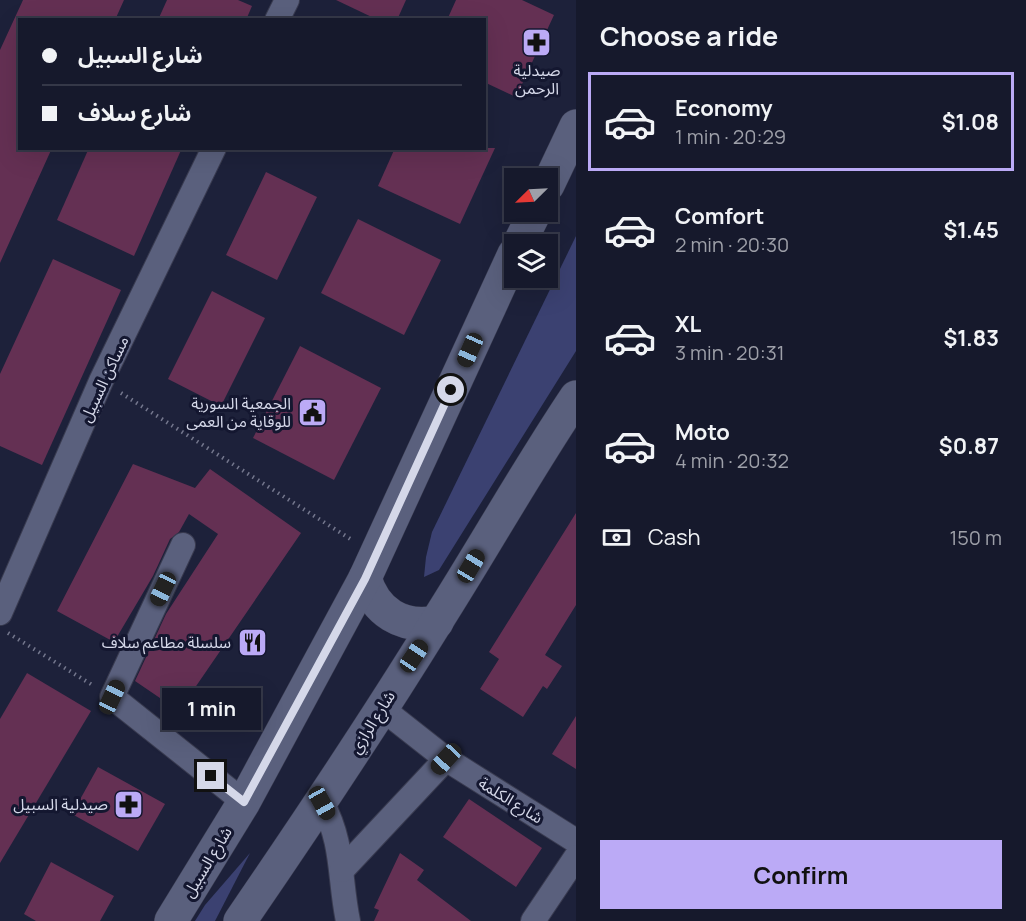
<!DOCTYPE html>
<html lang="en">
<head>
<meta charset="utf-8">
<style>
	body { margin:0; font-family:Manrope,"Noto Sans Arabic",sans-serif; background:#1f2234; color:#f1f3f6; height:100vh; display:flex; flex-direction:column; font-size:22px; white-space:nowrap }
	* { box-sizing:border-box; margin:0 }
	p { font-size:20px; color:#9ea0a9 }
	.icon { flex:none; width:33px; height:33px; fill:none; stroke:currentColor; stroke-width:2; stroke-linecap:round; stroke-linejoin:round }
	.map { position:relative; flex:1; overflow:hidden }
	.details { display:flex; flex-direction:column; background:#16192c; width:450px }
	.details>* { flex:none }
	.guide { position:absolute; left:18px; top:18px; width:468px; height:132px; border-radius:0px; box-shadow:0 6px 24px #0002,0 0 0 2px #353848; display:grid; align-content:center; height:132px; padding:0 24px; background:#16192c }
	.needle { width:39px; rotate:246deg }
	.buttons { position:absolute; left:504px; top:168px; display:grid; gap:12px }
	.buttons a { display:grid; place-items:center; width:54px; height:54px; border-radius:0px; background:#16192c; box-shadow:0 6px 24px #0002,0 0 0 2px #353848; font-size:30px }
	.end { position:absolute; width:27px; height:27px; margin:-14px; border:8px solid #d5d8e9; background:#111; box-shadow:0 0 0 3px #111 }
	.from { border-radius:50% }
	.bubble { position:absolute; height:42px; border-radius:0px; background:#16192c; box-shadow:0 6px 24px #0002,0 0 0 2px #353848; font-size:20px; font-weight:700; line-height:42px; text-align:center }
	.car { position:absolute; width:18px; height:36px; margin:-18px -9px; border-radius:8px; box-shadow:0 0 4px 2px #0007; background:linear-gradient(#222 24%,#8ab4d8 0 40%,#222 0 76%,#8ab4d8 0 86%,#222 0) }
	.guide b { display:flex; align-items:center; gap:21px; height:57px; font-size:22px }
	.guide b+b { border-top:2px solid #353848 }
	.guide i { width:15px; height:15px; background:#f1f3f6 }
	ul { padding:0; list-style:none }
	li { display:flex; align-items:center; gap:18px; height:99px; margin:0 12px 9px; padding:0 12px; border:3px solid transparent; border-radius:0px }
	li div { flex:1 }
	li b { display:block; font-size:22px }
	li em { font-style:normal; font-weight:700 }
	li.on { border-color:#bbaaf6 }
	li>.icon { width:54px; height:54px; stroke-width:1.5 }
	h2 { padding:0 24px; font-size:27px; line-height:72px }
	.pay { display:flex; align-items:center; gap:15px; height:66px; padding:0 24px; font-size:22px }
	.pay p { margin-inline-start:auto }
	.button { display:flex; gap:12px; margin-top:auto; padding:12px 24px }
	.button a { flex:1; height:69px; border-radius:0px; background:#bbaaf6; color:#111; font-size:24px; font-weight:700; line-height:69px; text-align:center }
	main { display:flex; flex:1; min-height:0 }
	.map>svg:first-child { display:block }
	.green { fill:#3b4171 }
	.building { fill:#643053 }
	.lines { fill:none; stroke-linecap:round; stroke-linejoin:round }
	.minor-casing { stroke:#393b50; stroke-width:26 }
	.secondary-casing { stroke:#393b50; stroke-width:34 }
	.path { stroke:#74778d; stroke-width:4; stroke-dasharray:1.5 4.5; stroke-linecap:butt }
	.minor { stroke:#5a607d; stroke-width:24 }
	.secondary { stroke:#5a607d; stroke-width:33 }
	.route { stroke:#d5d8e9; stroke-width:8 }
	.labels { text-anchor:middle; dominant-baseline:central; stroke-width:6; stroke-linejoin:round; paint-order:stroke }
	.poi-label { font-size:16px; fill:#d5d8e9; stroke:#141730; text-anchor:end }
	.street-label { font-size:16px; fill:#d5d8e9; stroke:#141730 }
</style>
</head>
<body>
<main>
<div class="map">
<svg width="576" height="921" viewBox="0 0 576 921">
	<rect width="100%" height="100%" fill="#1d213a"/>
	<!-- green -->
	<g class="green">
		<path d="M576,236V351L439,570L424,577L426,557L432,532Z"/>
		<path d="M250,853L215,921H195L205,905Z"/>
	</g>
	<!-- building -->
	<g class="building">
		<path d="M23,0H124L115,20H20V148H52L0,263V50Z"/>
		<path d="M167,0H238L252,6L246,20H158Z"/>
		<path d="M336,0H406L397,20H378Z"/>
		<path d="M456,0H522L554,15L516,97L484,82V20H447Z"/>
		<path d="M89,148H182L134,256L57,220Z"/>
		<path d="M395,148H495L460,224L378,186Z"/>
		<path d="M266,172L317,197L277,280L226,255Z"/>
		<path d="M358,219L441,260L404,335L321,293Z"/>
		<path d="M53,259L121,290L42,465L0,446V374Z"/>
		<path d="M212,291L265,318L221,406L168,379Z"/>
		<path d="M300,346L381,388L334,480L253,438Z"/>
		<path d="M133,464L195,488L210,469L301,533L179,711L135,681L166,614L218,534L189,514L179,532L170,539L153,576L114,642L57,611Z"/>
		<path d="M576,513V605L545,655L562,666L547,689L543,686L523,717L480,689L499,659L489,652Z"/>
		<path d="M27,673L91,711L0,863V719Z"/>
		<path d="M576,716V769L552,754Z"/>
		<path d="M98,767L165,804L138,851L72,814Z"/>
		<path d="M469,799L542,848L516,887L443,837Z"/>
		<path d="M400,853L424,870L417,880L471,921H374L379,910L374,908Z"/>
		<path d="M51,862L114,896L100,921H36L24,914Z"/>
	</g>
	<g class="lines">
		<defs>
			<g id="minor">
				<path d="M277,20L287,0"/>
				<path d="M183,545L112,697L244,802"/>
				<path d="M0,613L101,381L214,148"/>
				<path d="M380,707L446,759L576,841"/>
				<path d="M322,803C344,843 339,878 348,921"/>
				<path d="M342,870L446,759"/>
				<path d="M533,921L576,857"/>
			</g>
			<g id="secondary">
				<path d="M548,185L576,126"/>
				<path d="M519,244L535,212"/>
				<path d="M365,578C375,612 402,629 437,622"/>
				<path d="M171,921L244,802L365,578L514,254"/>
				<path d="M240,921C308,822 374,723 437,621C484,547 527,470 576,397"/>
			</g>
		</defs>
		<!-- minor casing -->
		<use href="#minor" class="minor-casing"/>
		<!-- secondary casing -->
		<use href="#secondary" class="secondary-casing"/>
		<!-- path -->
		<g class="path">
			<path d="M121,393L352,540"/>
			<path d="M8,633L94,686"/>
		</g>
		<!-- minor -->
		<use href="#minor" class="minor"/>
		<!-- secondary -->
		<use href="#secondary" class="secondary"/>
	</g>
	<g class="lines">
		<!-- route -->
		<path class="route" d="M211,776L244,802L365,579L451,390"/>
	</g>
	<!-- icons -->
	<defs>
		<symbol id="pharmacy-square" viewBox="-11 -11 22 22"><rect x="-9" y="-9" width="18" height="18" rx="4" fill="#bbaaf6" stroke="#141730"/><path d="M-2-6h4v4h4v4h-4v4h-4v-4h-4v-4h4Z" fill="#111"/></symbol>
		<symbol id="civic-square" viewBox="-11 -11 22 22"><rect x="-9" y="-9" width="18" height="18" rx="4" fill="#bbaaf6" stroke="#141730"/><path d="M-.6-6.5H3V-4.5H.6V-3L4-1V1h2V6H-6V1h2V-1L-.6-3ZM-1.2 2.5V6h2.4V2.5Z" fill="#111"/></symbol>
		<symbol id="restaurant-square" viewBox="-11 -11 22 22"><rect x="-9" y="-9" width="18" height="18" rx="4" fill="#bbaaf6" stroke="#141730"/><path d="M-5-6h1v4h1v-4h1v4h1v-4h1v5L-1.5 .5V6h-2V.5L-5-1ZM5-6V6H3V1.5H1.5Q1.5-4 5-6Z" fill="#111"/></symbol>
	</defs>
	<g fill-rule="evenodd">
		<use href="#pharmacy-square" x="520" y="26" width="33" height="33"/>
		<use href="#civic-square" x="296" y="396" width="33" height="33"/>
		<use href="#restaurant-square" x="236" y="626" width="33" height="33"/>
		<use href="#pharmacy-square" x="112" y="788" width="33" height="33"/>
	</g>
	<g class="labels">
		<!-- poi labels -->
		<g class="poi-label">
			<text x="537" y="70" text-anchor="middle">صيدلية<tspan x="537" dy="18">الرحمن</tspan></text>
			<text x="291" y="403">الجمعية السورية<tspan x="291" dy="18">للوقاية من العمى</tspan></text>
			<text x="231" y="642">سلسلة مطاعم سلاف</text>
			<text x="108" y="804">صيدلية السبيل</text>
		</g>
		<!-- street labels -->
		<g class="street-label">
			<text transform="translate(104 379) rotate(-65)">مساكن السبيل</text>
			<text transform="translate(372 722) rotate(-58)">شارع الرازي</text>
			<text transform="translate(511 800) rotate(32)">شارع الكلمة</text>
			<text transform="translate(207 862) rotate(-59)">شارع السبيل</text>
		</g>
	</g>
</svg>
<div class="buttons">
<a><svg class="needle" viewBox="-14 -14 28 28"><path d="M0-13l5 13h-10z" fill="#e53935"/><path d="M0 13l5-13h-10z" fill="#9ea0a9"/></svg></a>
<a><svg class="icon" aria-label="layers" viewBox="0 0 24 24"><path d="M12 4l9 5-9 5-9-5zM3 14l9 5 9-5"/></svg></a>
</div>
<i class="end from" style="left:451px;top:390px"></i>
<i class="end" style="left:211px;top:776px"></i>
<div class="bubble" style="left:162px;top:688px;width:99px">1 min</div>
<i class="car" style="left:470px;top:350px;rotate:204deg"></i>
<i class="car" style="left:471px;top:566px;rotate:31deg"></i>
<i class="car" style="left:163px;top:589px;rotate:205deg"></i>
<i class="car" style="left:414px;top:656px;rotate:34deg"></i>
<i class="car" style="left:112px;top:697px;rotate:25deg"></i>
<i class="car" style="left:446px;top:759px;rotate:223deg"></i>
<i class="car" style="left:322px;top:803px;rotate:151deg"></i>
<div class="guide">
<b><i class="from"></i>شارع السبيل</b>
<b><i></i>شارع سلاف</b>
</div>
</div>
<section class="details">
<h2>Choose a ride</h2>
<ul>
<li class="on"><svg class="icon" aria-label="car" viewBox="0 0 24 24"><path d="M5 17H2v-5l4-1 3-4h7l3 4 3 1v5h-3M9 17h6M6 11h13"/><circle cx="7" cy="17" r="2"/><circle cx="17" cy="17" r="2"/></svg><div><b>Economy</b><p>1 min · 20:29</p></div><em>$1.08</em></li>
<li><svg class="icon" aria-label="car" viewBox="0 0 24 24"><path d="M5 17H2v-5l4-1 3-4h7l3 4 3 1v5h-3M9 17h6M6 11h13"/><circle cx="7" cy="17" r="2"/><circle cx="17" cy="17" r="2"/></svg><div><b>Comfort</b><p>2 min · 20:30</p></div><em>$1.45</em></li>
<li><svg class="icon" aria-label="car" viewBox="0 0 24 24"><path d="M5 17H2v-5l4-1 3-4h7l3 4 3 1v5h-3M9 17h6M6 11h13"/><circle cx="7" cy="17" r="2"/><circle cx="17" cy="17" r="2"/></svg><div><b>XL</b><p>3 min · 20:31</p></div><em>$1.83</em></li>
<li><svg class="icon" aria-label="car" viewBox="0 0 24 24"><path d="M5 17H2v-5l4-1 3-4h7l3 4 3 1v5h-3M9 17h6M6 11h13"/><circle cx="7" cy="17" r="2"/><circle cx="17" cy="17" r="2"/></svg><div><b>Moto</b><p>4 min · 20:32</p></div><em>$0.87</em></li>
</ul>
<div class="pay"><svg class="icon" aria-label="cash" viewBox="0 0 24 24"><path d="M3 7h18v10H3z"/><circle cx="12" cy="12" r="2"/></svg>Cash<p>150 m</p></div>
<div class="button"><a>Confirm</a></div>
</section>
</main>
</body>
</html>
